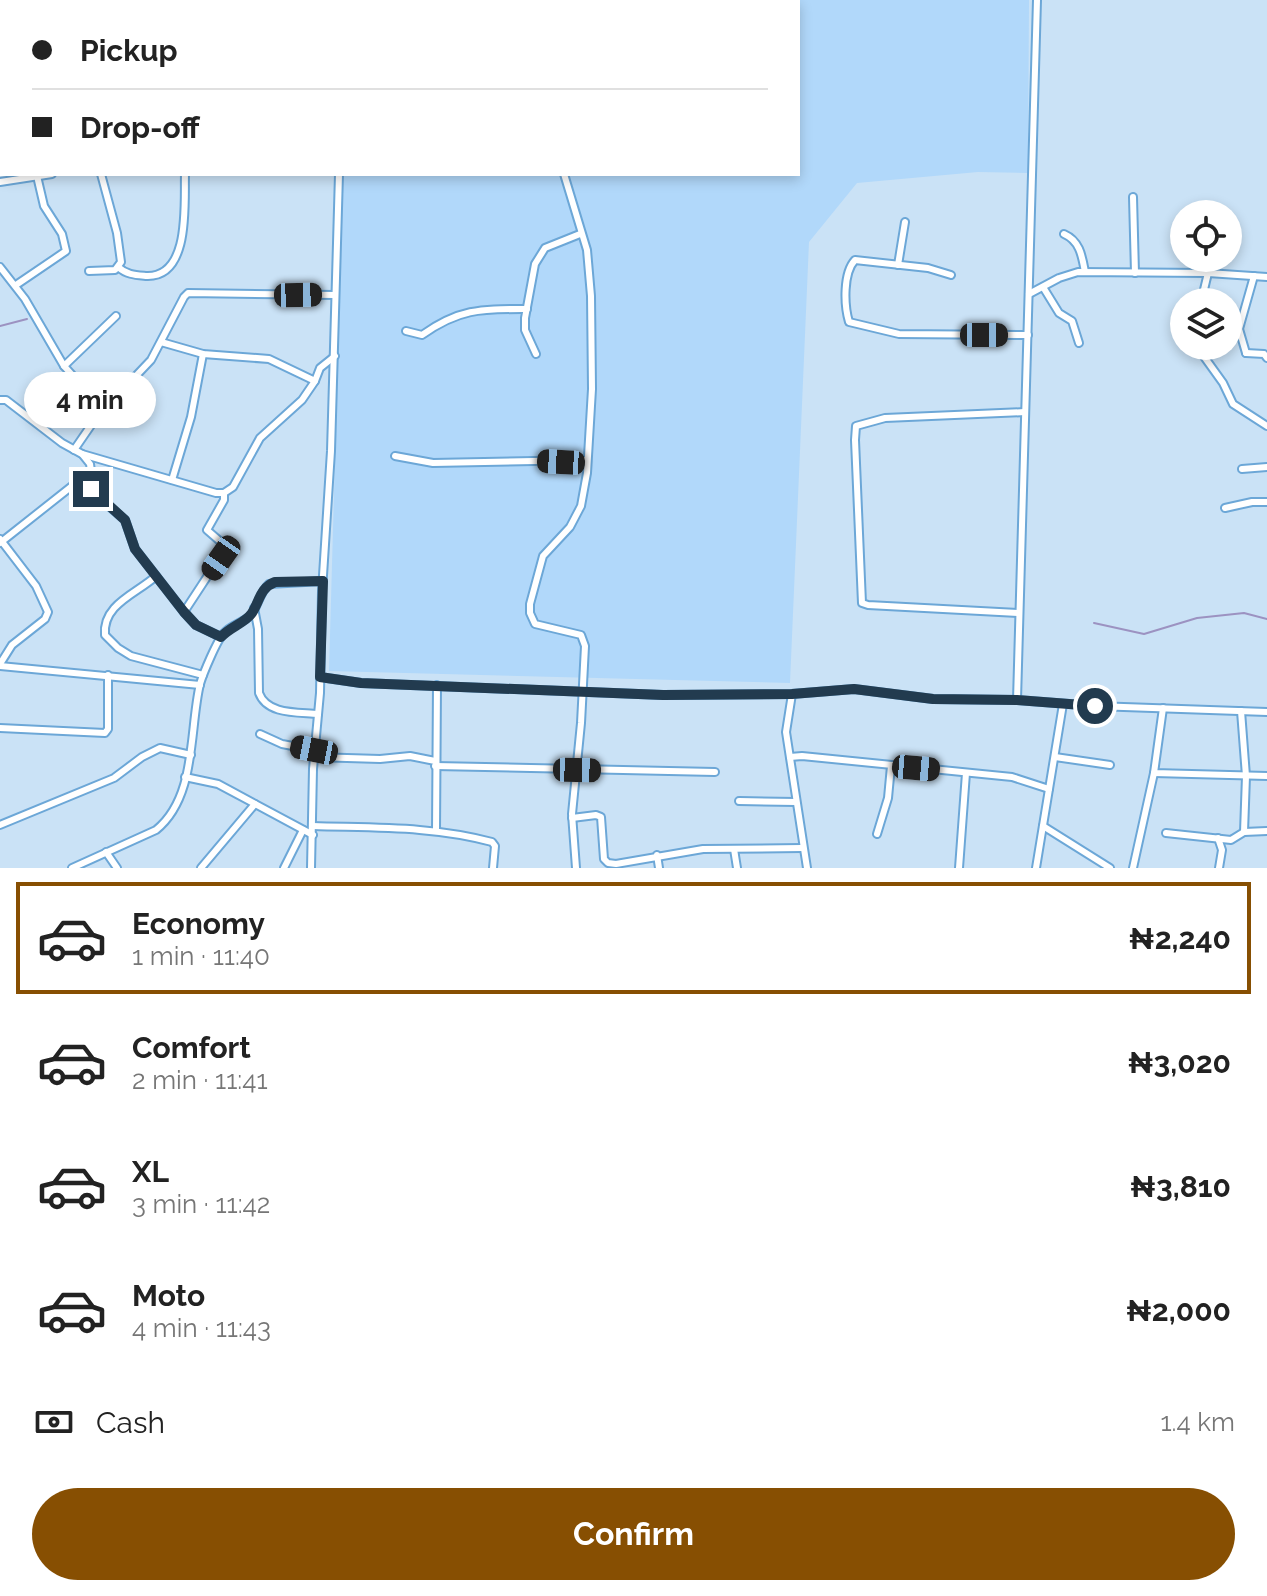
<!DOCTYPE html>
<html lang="en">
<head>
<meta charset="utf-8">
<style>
	body { margin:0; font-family:Raleway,sans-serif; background:#f6f6f6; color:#222; height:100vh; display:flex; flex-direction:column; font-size:30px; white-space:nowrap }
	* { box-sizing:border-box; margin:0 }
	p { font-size:26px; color:#767676 }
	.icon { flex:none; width:44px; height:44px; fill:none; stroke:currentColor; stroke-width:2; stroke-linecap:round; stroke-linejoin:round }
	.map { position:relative; height:868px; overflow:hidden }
	.drawer { display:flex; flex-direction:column; background:#fff; flex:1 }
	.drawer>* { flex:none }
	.guide { position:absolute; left:0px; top:0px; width:800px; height:176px; box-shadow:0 4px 12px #0003; display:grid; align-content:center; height:176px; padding:0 32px; background:#fff }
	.buttons { position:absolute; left:1170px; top:200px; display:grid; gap:16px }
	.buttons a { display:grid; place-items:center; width:72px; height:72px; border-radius:50%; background:#fff; box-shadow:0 4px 12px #0003; font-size:40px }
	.end { position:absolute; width:36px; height:36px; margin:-18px; border:10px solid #223b4f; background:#fff; box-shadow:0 0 0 4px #fff }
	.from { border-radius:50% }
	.bubble { position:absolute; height:56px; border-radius:28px; background:#fff; box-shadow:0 4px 12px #0003; font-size:26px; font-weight:700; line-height:56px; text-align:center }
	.car { position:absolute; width:24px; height:48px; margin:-24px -12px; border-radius:10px; box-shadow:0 0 6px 2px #0007; background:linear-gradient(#222 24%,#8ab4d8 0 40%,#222 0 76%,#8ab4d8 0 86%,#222 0) }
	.guide b { display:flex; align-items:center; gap:28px; height:76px; font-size:30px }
	.guide b+b { border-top:2px solid #e0e0e0 }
	.guide i { width:20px; height:20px; background:#222 }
	ul { padding:14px 0 0; list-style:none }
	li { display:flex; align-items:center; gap:24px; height:112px; margin:0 16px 12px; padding:0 16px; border:4px solid transparent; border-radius:0px }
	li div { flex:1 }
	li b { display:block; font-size:30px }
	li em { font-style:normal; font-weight:700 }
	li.selected { border-color:#874f02 }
	li>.icon { width:72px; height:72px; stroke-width:1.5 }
	.pay { display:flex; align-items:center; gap:20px; height:88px; padding:0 32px; font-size:30px }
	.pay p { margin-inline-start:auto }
	.action { display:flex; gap:16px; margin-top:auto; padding:16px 32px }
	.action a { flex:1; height:92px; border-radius:48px; background:#874f02; color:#fff; font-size:32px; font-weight:700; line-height:92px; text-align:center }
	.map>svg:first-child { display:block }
	.built { fill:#b1d8fa }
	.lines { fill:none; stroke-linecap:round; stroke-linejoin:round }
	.stream { stroke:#9c92c1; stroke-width:2 }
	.minor-casing { stroke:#6ca7d7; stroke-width:10 }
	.minor { stroke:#fff; stroke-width:6 }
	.route { stroke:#223b4f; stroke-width:10 }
</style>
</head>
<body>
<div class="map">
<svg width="1267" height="868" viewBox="0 0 1267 868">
	<rect width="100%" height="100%" fill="#cae2f6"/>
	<!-- built -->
	<path class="built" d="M348,0H1029L1028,173L978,172L857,183L809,242L790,683L329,671L343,174H798V2Z"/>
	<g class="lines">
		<!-- stream -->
		<g class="stream">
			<path d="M0,326L27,319"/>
			<path d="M1094,623L1144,634L1197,618L1244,613L1267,619"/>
		</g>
		<defs>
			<g id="minor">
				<path d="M133,0L142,2"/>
				<path d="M48,2V0"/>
				<path d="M81,2L82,0"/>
				<path d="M345,2V0"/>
				<path d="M359,2L361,0"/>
				<path d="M427,2V0"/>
				<path d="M559,2L560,0"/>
				<path d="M0,94L2,90"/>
				<path d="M564,174L587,250L591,296L592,389L587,473L581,506L570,527L543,556L530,604V613L535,624L581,635L585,646L581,723L572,814L576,868"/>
				<path d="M0,182L52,174"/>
				<path d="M1133,197L1135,273"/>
				<path d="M1064,234C1080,241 1082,256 1085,272"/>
				<path d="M898,265L905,222"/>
				<path d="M0,267L25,299L64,366L104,410"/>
				<path d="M118,267C127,275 136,275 147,276C191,277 184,202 185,174"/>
				<path d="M89,271L115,270L121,262L117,233L101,174"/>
				<path d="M951,275L928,268L855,260C843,273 844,305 849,322L899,334L1028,335"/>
				<path d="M16,285L66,251L62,234L44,206L37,176"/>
				<path d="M1043,287L1059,313L1072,321L1079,343"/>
				<path d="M1029,294L1059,278L1078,272L1208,273L1267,277"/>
				<path d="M1201,302L1208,273"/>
				<path d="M406,331L422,335C460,308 482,309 527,309"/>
				<path d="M161,342L203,354L269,359L315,381"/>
				<path d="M1200,346V351L1223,383L1233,404L1267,426"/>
				<path d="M1246,353L1239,329L1254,276"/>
				<path d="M1246,353L1264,354L1267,358"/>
				<path d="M536,354L525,330V318L535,264L545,248L580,234"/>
				<path d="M64,366L116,316"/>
				<path d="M0,400H6L62,443L82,454L90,464L91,471L0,543"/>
				<path d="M74,450L96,418L151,360L184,297L188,293L335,295"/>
				<path d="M82,454L216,493H224L233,487L260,438L302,400L315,381L320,368L335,356"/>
				<path d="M395,456L433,463L587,460"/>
				<path d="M1242,469L1267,467"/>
				<path d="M85,476L96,495L125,520L135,549L184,612L196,625L221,637"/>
				<path d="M172,480L191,417L203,354"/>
				<path d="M1225,508L1252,502H1267"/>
				<path d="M0,539L36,586L48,612L45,619L12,645L0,664"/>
				<path d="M156,576C138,593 102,604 105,635L118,648L131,656L203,675"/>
				<path d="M254,608L258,629L259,693C267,715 298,712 318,714"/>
				<path d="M184,612L222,554V543L207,530L224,500V493"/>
				<path d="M1018,613L868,605L862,603L855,440L856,426L885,418L1025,412"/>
				<path d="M0,666L200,685"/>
				<path d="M320,677L361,683L663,695L792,694L854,689L933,699L1017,700L1095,706L1267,712"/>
				<path d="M792,694L786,732L807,868"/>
				<path d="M1017,700L1037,0"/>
				<path d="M1163,708L1154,773L1267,776"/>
				<path d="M1241,711L1246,776L1244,832"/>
				<path d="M0,728L105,733L108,729V675"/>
				<path d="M260,734L282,744L314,750"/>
				<path d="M314,757L380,759L410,756L435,761"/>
				<path d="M790,757L802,756L1012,777L1049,789"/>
				<path d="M1055,757L1110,765"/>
				<path d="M435,766L715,772"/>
				<path d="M185,777L218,784L313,835"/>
				<path d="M739,801L796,802"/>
				<path d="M572,818L596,815L601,817L604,859L608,863L616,864L703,849L802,848"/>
				<path d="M0,825L114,778L142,757L160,748L191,755"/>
				<path d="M313,826C373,828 434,826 492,842L495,846L493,868"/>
				<path d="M1043,826L1110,868"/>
				<path d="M436,831L437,685"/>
				<path d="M1166,833L1231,840L1244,832L1267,831"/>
				<path d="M877,834L888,798L891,766"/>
				<path d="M1218,838L1222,850L1219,868"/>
				<path d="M734,849L737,868"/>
				<path d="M106,852L117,868"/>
				<path d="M657,855L659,868"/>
				<path d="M72,868L156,830C197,797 189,730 200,684C203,674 217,640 224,633C231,625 242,623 250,616C258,607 259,593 269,584L323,581"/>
				<path d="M201,868L255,804"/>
				<path d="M284,868L303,830"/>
				<path d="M311,868L313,769L320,693L322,591L331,451L339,174"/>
				<path d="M959,868L966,773"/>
				<path d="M1036,868L1063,704"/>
				<path d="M1133,868L1154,773"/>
			</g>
		</defs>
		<!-- minor casing -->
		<use href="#minor" class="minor-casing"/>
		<!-- minor -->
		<use href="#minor" class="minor"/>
	</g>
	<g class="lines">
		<!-- route -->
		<path class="route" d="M91,489L125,520L135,549L184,612L196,625L221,637C230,627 245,623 252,613C260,600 260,588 275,582L323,581L320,677L361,683L663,695L792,694L854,689L933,699L1017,700L1095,706"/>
	</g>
</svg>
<div class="buttons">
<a><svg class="icon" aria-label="locate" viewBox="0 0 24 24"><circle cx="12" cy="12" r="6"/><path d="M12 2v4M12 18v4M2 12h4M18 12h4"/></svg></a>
<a><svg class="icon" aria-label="layers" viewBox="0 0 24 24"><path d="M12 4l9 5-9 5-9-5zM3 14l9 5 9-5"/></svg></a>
</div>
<i class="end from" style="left:1095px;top:706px"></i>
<i class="end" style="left:91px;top:489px"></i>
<div class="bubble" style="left:24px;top:372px;width:132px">4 min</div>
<i class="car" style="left:298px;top:295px;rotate:89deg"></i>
<i class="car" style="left:984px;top:335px;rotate:90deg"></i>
<i class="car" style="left:561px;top:462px;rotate:273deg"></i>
<i class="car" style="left:221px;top:558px;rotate:215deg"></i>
<i class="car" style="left:314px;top:750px;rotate:281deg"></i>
<i class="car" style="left:916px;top:768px;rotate:95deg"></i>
<i class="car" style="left:577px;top:770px;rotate:91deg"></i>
<div class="guide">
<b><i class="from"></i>Pickup</b>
<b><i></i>Drop-off</b>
</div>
</div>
<section class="drawer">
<ul>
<li class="selected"><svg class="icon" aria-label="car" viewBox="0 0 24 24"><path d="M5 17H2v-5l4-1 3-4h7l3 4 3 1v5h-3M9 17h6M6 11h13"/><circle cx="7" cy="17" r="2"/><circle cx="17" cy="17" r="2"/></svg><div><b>Economy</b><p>1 min · 11:40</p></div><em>₦2,240</em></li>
<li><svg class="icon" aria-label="car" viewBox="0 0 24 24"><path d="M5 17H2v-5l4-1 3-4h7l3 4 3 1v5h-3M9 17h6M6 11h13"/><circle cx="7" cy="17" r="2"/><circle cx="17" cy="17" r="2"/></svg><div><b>Comfort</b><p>2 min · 11:41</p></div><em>₦3,020</em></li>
<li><svg class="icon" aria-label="car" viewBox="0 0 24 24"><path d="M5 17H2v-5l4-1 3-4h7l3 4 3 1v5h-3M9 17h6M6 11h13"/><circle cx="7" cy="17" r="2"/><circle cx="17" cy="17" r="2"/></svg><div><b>XL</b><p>3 min · 11:42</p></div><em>₦3,810</em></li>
<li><svg class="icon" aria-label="car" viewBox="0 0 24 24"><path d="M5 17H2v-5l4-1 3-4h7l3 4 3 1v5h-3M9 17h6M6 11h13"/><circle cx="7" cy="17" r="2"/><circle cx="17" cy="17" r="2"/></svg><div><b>Moto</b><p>4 min · 11:43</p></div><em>₦2,000</em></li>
</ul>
<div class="pay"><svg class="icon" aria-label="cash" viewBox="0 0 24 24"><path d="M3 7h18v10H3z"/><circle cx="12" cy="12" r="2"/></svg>Cash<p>1.4 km</p></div>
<div class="action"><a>Confirm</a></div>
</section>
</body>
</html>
